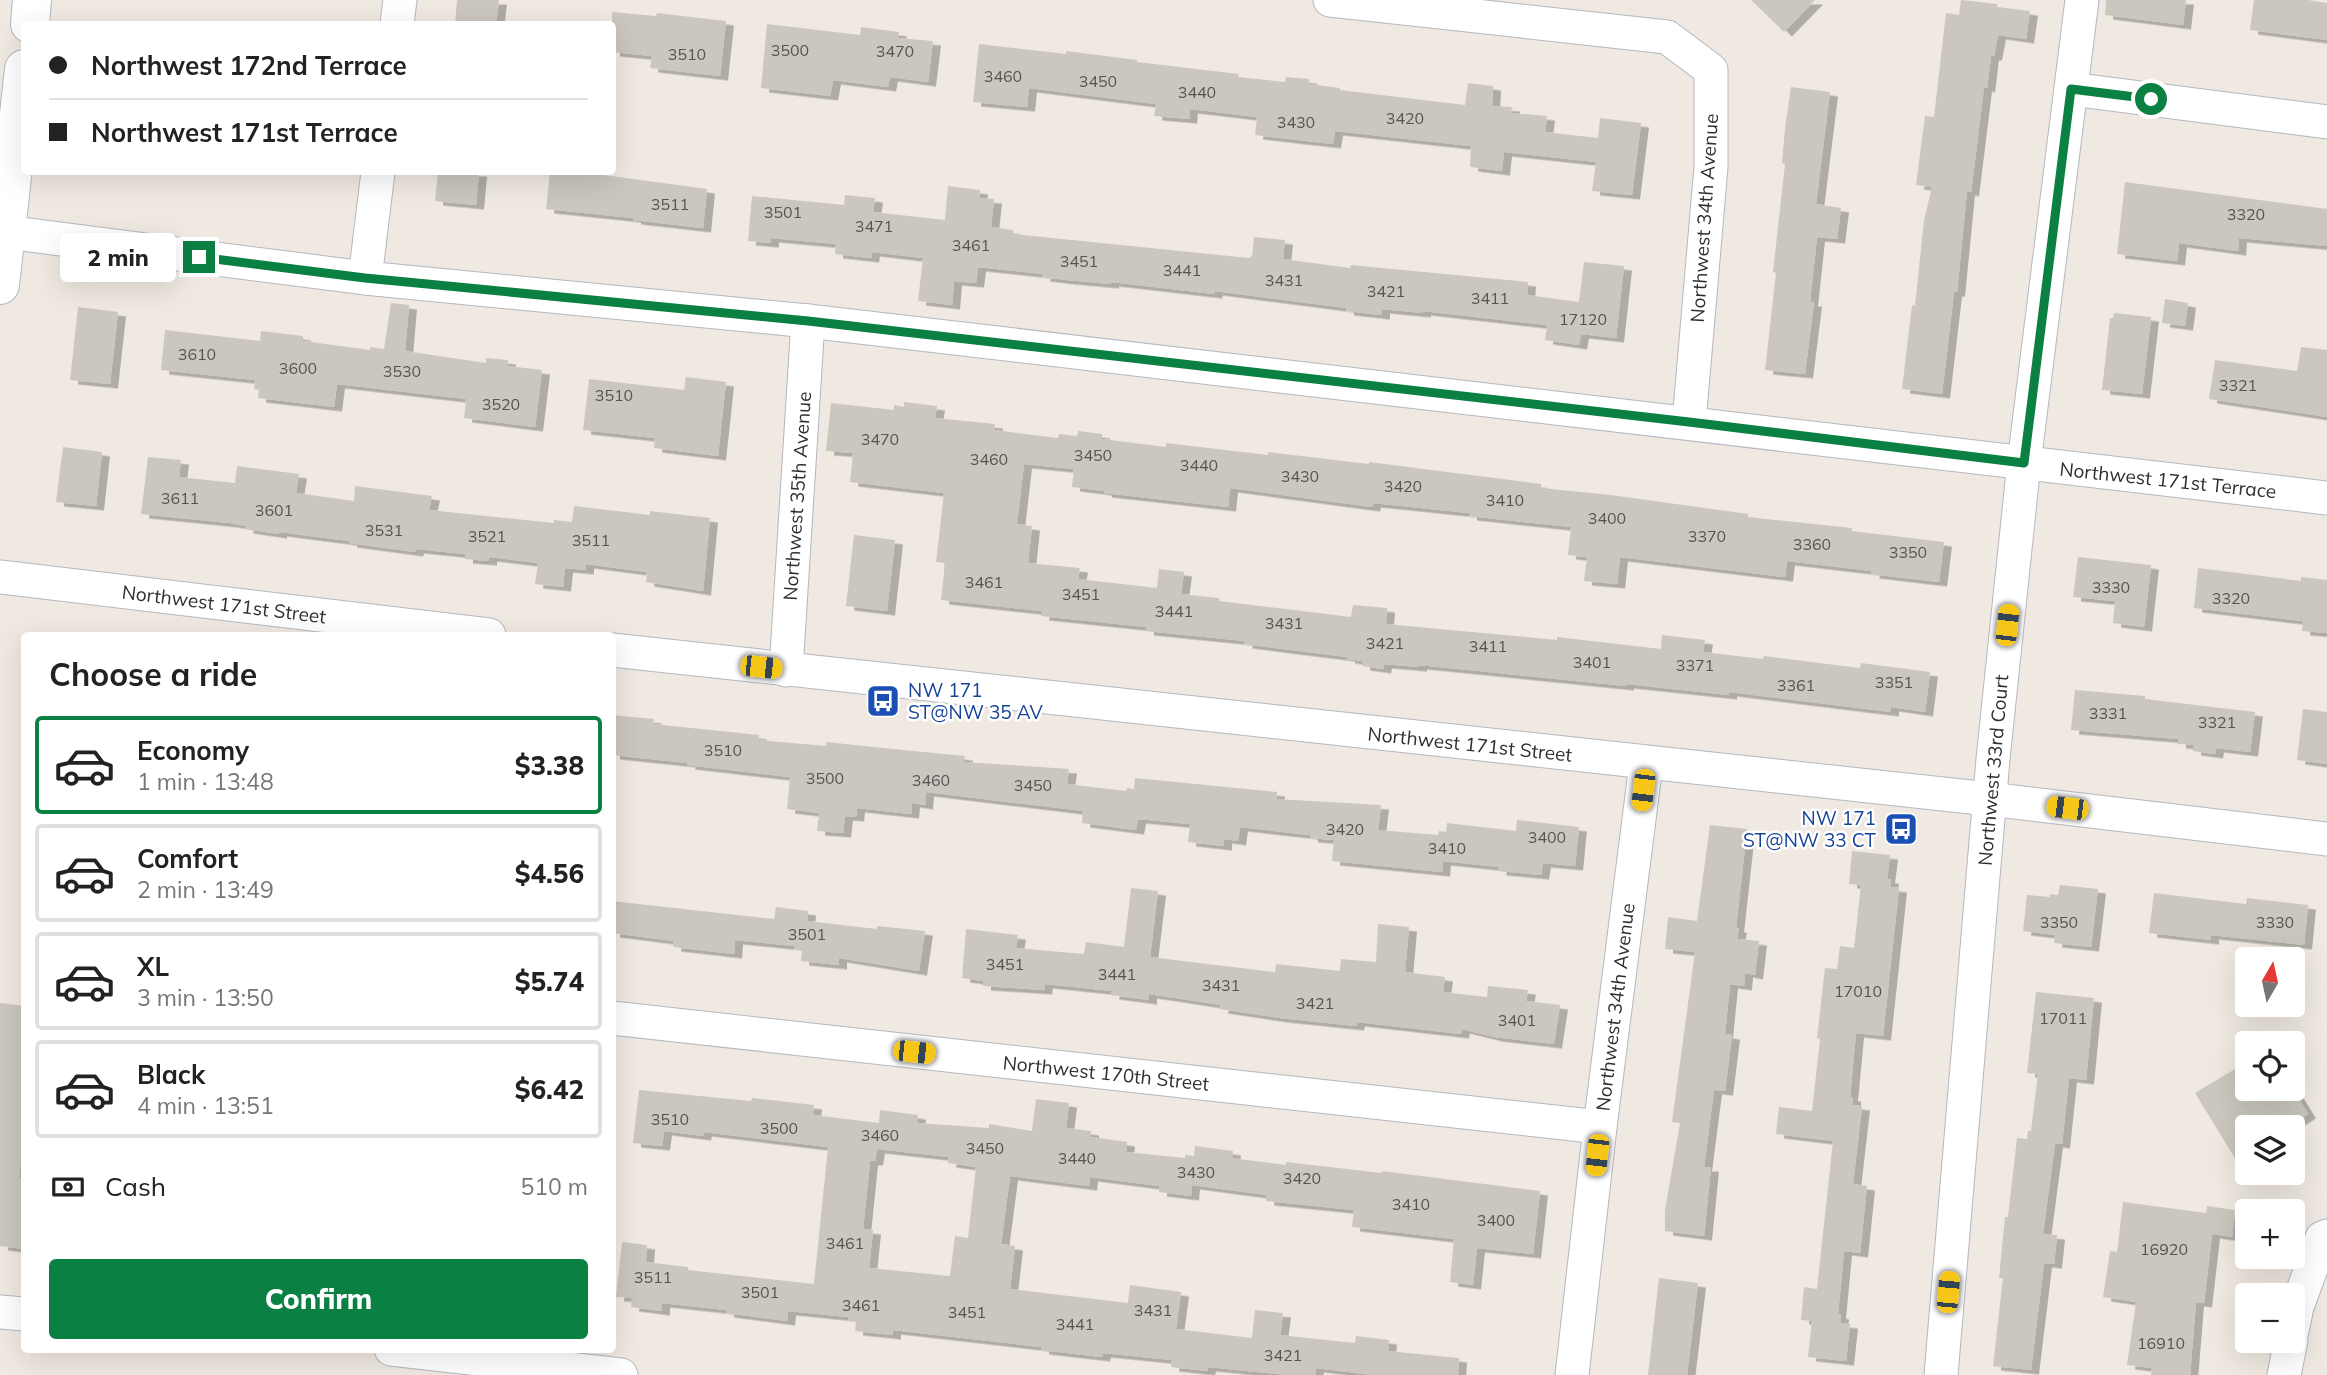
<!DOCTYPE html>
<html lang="en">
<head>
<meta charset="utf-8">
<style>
	body { margin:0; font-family:Mulish,sans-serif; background:#f2f2f2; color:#222; height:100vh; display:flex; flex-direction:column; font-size:26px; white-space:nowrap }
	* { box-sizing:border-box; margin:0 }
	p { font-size:23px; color:#767676 }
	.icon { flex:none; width:38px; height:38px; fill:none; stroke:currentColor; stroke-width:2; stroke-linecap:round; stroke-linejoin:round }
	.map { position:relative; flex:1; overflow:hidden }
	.details { position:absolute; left:21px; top:632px; width:595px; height:721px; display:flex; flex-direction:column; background:#fff; border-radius:7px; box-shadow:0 7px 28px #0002 }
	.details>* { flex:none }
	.banner { position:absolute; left:21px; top:21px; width:595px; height:154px; border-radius:7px; box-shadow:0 7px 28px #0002; display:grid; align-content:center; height:154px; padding:0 28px; background:#fff }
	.needle { width:46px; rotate:9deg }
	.buttons { position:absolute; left:2235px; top:947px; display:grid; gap:14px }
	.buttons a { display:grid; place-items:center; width:70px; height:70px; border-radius:7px; background:#fff; box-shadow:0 7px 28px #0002; font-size:35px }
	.end { position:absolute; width:32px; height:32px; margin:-16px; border:9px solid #0b8043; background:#fff; box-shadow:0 0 0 4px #fff }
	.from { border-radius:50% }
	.bubble { position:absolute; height:49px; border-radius:7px; background:#fff; box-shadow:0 7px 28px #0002; font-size:23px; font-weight:800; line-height:49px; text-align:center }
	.car { position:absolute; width:21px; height:42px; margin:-21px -10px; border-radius:9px; box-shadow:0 0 5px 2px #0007; background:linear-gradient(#f5c518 24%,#345 0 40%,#f5c518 0 76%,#345 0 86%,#f5c518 0) }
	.banner b { display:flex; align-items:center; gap:24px; height:66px; font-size:26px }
	.banner b+b { border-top:2px solid #e0e0e0 }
	.banner i { width:18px; height:18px; background:#222 }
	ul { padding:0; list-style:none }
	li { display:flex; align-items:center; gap:21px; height:98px; margin:0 14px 10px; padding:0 14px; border:4px solid #e0e0e0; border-radius:7px }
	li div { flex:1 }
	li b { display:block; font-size:26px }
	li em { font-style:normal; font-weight:800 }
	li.current { border-color:#0b8043 }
	li>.icon { width:63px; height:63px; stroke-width:1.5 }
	h2 { padding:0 28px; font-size:32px; line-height:84px }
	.pay { display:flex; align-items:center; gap:18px; height:77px; padding:0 28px; font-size:26px }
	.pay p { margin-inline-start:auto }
	.button { display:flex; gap:14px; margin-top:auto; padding:14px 28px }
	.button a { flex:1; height:80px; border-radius:7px; background:#0b8043; color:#fff; font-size:28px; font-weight:800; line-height:80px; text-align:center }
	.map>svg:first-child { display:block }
	.building { fill:#cbc7bf; fill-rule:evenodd; filter:url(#shadow) }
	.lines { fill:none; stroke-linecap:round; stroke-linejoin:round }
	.minor-casing { stroke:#b4b7c1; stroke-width:35 }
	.secondary-casing { stroke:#b4b7c1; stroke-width:40 }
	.minor { stroke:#fff; stroke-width:33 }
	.secondary { stroke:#fff; stroke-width:38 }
	.route { stroke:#0b8043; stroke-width:9 }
	.labels { text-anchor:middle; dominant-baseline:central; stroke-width:5; stroke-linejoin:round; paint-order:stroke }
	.number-label { font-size:16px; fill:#555452 }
	.street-label { font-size:19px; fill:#2e2e2e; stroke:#fff }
	.transit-label { font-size:19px; fill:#164399; stroke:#fff; text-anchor:start }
</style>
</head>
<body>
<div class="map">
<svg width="2327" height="1375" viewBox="0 0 2327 1375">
	<defs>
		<filter id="shadow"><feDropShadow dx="8" dy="4.5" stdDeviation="0" flood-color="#0004"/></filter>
	</defs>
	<rect width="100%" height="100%" fill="#efe9e1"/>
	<!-- building -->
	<g class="building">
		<path d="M457,0H499L496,24H455Z"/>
		<path d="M1751,0H1815L1784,32Z"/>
		<path d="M1961,0L1997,4V7L2030,11L2026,39L1998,35L1994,56H1991L1987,88L1984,87L1971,192L1967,191L1957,292H1954L1942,394L1902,389L1912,305L1915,306L1924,220L1932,187L1916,185L1925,116L1934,117L1946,13L1959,15Z"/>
		<path d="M2106,0H2186L2183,25L2105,15Z"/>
		<path d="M2254,0H2308L2327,3V40L2250,30Z"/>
		<path d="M612,12L656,16L657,13L726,21L720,76L650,68L652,56L612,52Z"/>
		<path d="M767,24L860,35L861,27L899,32L898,38L933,41L928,82L890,77L888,87L833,80L830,96L761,88Z"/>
		<path d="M979,44L1066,54V51L1082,53L1137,60V62L1239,74L1238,77L1285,82L1286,77L1309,79V84L1340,88V90L1465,105L1468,83L1493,86L1492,106L1512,107L1511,113L1547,116L1545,132L1598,138L1600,118L1641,123L1632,195L1592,191L1596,162L1504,152L1502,171L1470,167L1471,146L1335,131L1333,144L1255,135L1257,117L1190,109L1189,119L1154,116L1156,104L1029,88L1027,107L973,102Z"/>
		<path d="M1791,87L1830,92L1816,204L1841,208L1837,239L1817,237L1810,302H1814L1805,374L1765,370L1776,273L1773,272L1785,164L1782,163L1785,128Z"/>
		<path d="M438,172H479L476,205L435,201Z"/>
		<path d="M550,172L604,175L707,189L703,228L633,220V218L546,209Z"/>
		<path d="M2125,182L2327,209V246L2239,238L2238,251L2179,243L2177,261L2117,254Z"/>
		<path d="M948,186L980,190L979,198L994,199L991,227L1013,230V234L1249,258L1252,256L1254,237L1285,240L1283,259L1350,268L1351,265L1528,282L1527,295L1579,302L1584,262L1624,266L1616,338L1581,334L1579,345L1545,340L1547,325L1423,311V313L1382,309V315L1346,311V308L1215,291L1214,294L1111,282V284L1067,280L1042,277L1043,274L978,267L976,283L954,281L952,305L918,301L923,258L872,252L871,258L835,254L836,244L771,238V243L748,241L752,196L844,205L845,195L875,198L873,212L945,220Z"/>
		<path d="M2165,299L2188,303L2185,326L2162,323Z"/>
		<path d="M391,303L409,305L405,351L486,363V358L508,360V366L542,370L535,427L464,418L466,399L337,384L334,407L258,398L259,390L254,389L255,380L161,370L165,330L260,341L261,331L303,336V341L370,350V347L384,349Z"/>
		<path d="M78,307L118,312L110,384L70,380Z"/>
		<path d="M2114,313L2151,317L2142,394L2102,390L2110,318H2113Z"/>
		<path d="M2301,347L2327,350V417L2209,399L2215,360L2297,371Z"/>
		<path d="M686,377L726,382L718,456L654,448L655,438L583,430L589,379L684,390Z"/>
		<path d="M904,402L937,406L935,418L995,424L994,430L1058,438L1059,434L1077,436L1078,431L1102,434V439L1166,447V443L1268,455V452L1369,464V462L1541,484V488L1611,495L1748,514V517L1852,528V531L1944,542L1939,582L1871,574L1872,571L1787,561L1785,577L1620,557L1617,584L1584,581L1587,557L1568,555L1571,527L1469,516V513L1373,503L1372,507L1230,488L1228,507L1104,493V491L1072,487L1074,469L1024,464L1017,524L1032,526L1028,563L1080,568L1078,579L1157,588L1159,569L1184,572L1181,594L1219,598V601L1351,617L1353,605L1387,608L1386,624L1557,640V637L1661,649L1662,635L1705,640L1703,652L1763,659L1764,656L1860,668L1861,663L1930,672L1925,712L1891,707V712L1729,692V695L1626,684V686L1419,665V667L1384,664L1383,669L1362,666V661L1347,659V657L1244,644L1245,641L1146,631V627L1041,616L1042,611L941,600L945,563L936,562L944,493L850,482L853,453L826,451L831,403L894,410V405L904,407Z"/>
		<path d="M63,447L102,452L96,506L56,502Z"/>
		<path d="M148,457L181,460L179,477L235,483L237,466L299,474L296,493L354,501L355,486L432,496L429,510L554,523V520L572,522L574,506L650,515V511L710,518L703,591L646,582L647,572L586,564V570L565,568L563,587L535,584L538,563L489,557V561L465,559V554L416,549L415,552L349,543V541L279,532V534L245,529L246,526L230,523L141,514Z"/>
		<path d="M854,535L895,540L887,611L846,606Z"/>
		<path d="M2078,557L2151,565L2144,627L2113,623L2115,601L2073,597Z"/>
		<path d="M2198,568L2301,581V577L2327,580V633L2302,631L2303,621L2194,608Z"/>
		<path d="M2075,690L2145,696V699L2255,712L2250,752L2216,748L2215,754L2193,751V745L2178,744V739L2071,730Z"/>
		<path d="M2303,709L2327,712V764L2297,760Z"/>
		<path d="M612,715L654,719L653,724L759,735L758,740L826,746V742L903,750L965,756L964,762L1069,769L1067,784L1126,791L1127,788L1134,789L1135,778L1277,792L1276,799L1381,805L1378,830L1438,835L1439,831L1446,832L1447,823L1516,831L1517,820L1579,827L1575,866L1543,863L1541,875L1498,871L1499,867L1443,861L1442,872L1332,861L1334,840L1310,838V835L1240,827L1238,841L1224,839V846L1188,842L1190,824L1138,819L1136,830L1082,823L1083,811L926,792L925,805L912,803L911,814L857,808L856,817L845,816L843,833L817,831L819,813L787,809L790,777L687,765L688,763L612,755Z"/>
		<path d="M1710,825L1747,829L1736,928H1739L1737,939L1759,941L1755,975L1745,973L1744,986L1730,984L1725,1034L1732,1035L1725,1091L1714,1090L1704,1167H1711L1704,1236L1665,1231V1210L1680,1123L1672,1122L1695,952L1665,949L1668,917L1697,921Z"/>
		<path d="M1852,851L1890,855L1887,879H1891L1890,887L1899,888L1883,1036L1856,1033L1850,1097H1853V1105L1862,1106L1853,1184L1867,1186L1860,1253L1844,1251L1838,1314L1841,1315L1840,1323L1850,1324L1846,1361L1808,1357L1812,1321L1801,1320L1804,1287L1817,1289L1833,1141L1776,1134L1779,1107L1812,1111L1820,1039L1817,1038L1825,968L1837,969L1840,946L1854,948L1861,885L1849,884Z"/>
		<path d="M2060,885L2098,889L2091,947L2054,943L2055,935L2023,931L2027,895L2050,897V894L2058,895Z"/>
		<path d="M1131,888L1158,891L1150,957L1275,972L1276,964L1340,971L1341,959L1376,962L1378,924L1409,927L1405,972L1445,977L1443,992L1487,997L1488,986L1528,990L1526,1001L1560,1005L1554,1044L1494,1037L1462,1029L1461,1034L1357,1022L1356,1026L1280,1018L1220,1009L1221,1005L1149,994V1000L1111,995L1112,991L1045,984L1044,990L983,986V981L962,978L966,929L1018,935L1016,948L1084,954L1086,942L1124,947Z"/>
		<path d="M2154,893L2246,904L2247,898L2308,905L2304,945L2211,935V940L2149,933Z"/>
		<path d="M612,901L774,919L776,907L808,911L807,921L877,929V926L925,931L919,971L839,958V965L801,961L802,950L794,949V946L735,940L734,954L673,947L674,941L612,933Z"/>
		<path d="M2036,992L2094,998L2086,1080L2069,1078L2062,1144L2055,1143L2043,1234L2057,1235L2054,1264L2044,1263L2031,1370L1993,1366L2003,1278H1999L2005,1217H2008L2017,1138L2027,1139L2028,1131H2031L2038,1074L2027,1073Z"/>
		<path d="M0,1003L24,1006V1131L19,1178L24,1179V1249L0,1246Z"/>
		<path d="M2240,1066L2247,1077V1088H2292L2308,1114L2288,1127H2247V1178L2195,1093Z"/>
		<path d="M639,1090L751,1101L752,1098L814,1105L813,1115L879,1123L880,1110L918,1115L917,1123L989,1128V1124L1032,1131L1036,1099L1069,1103L1066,1128L1091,1131V1137L1127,1142L1126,1152L1185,1158V1155L1194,1156L1195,1146L1233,1151L1232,1158L1286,1165V1162L1382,1173V1171L1540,1191L1533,1254L1477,1248L1473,1285L1450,1282L1454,1239L1352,1227L1354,1210L1266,1201L1267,1195L1192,1185L1191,1196L1159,1192V1186L1090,1177L1089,1186L1010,1176L1001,1244L1015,1246L1010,1289L1128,1303L1130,1285L1181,1292L1176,1329L1252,1338L1255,1310L1283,1313L1280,1335L1355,1343L1356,1336L1389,1340L1388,1351L1459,1358L1458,1375H1373L1316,1368L1315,1375H1288L1208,1367L1207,1371L1171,1367L1172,1360L1103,1353L1102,1357L1041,1350V1347L893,1330V1335L855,1331L856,1322L848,1321V1317L788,1311L787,1321L726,1313V1310L662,1303V1311L631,1307L632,1298L616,1297L622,1242L647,1245L646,1262L688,1267V1270L814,1284L828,1147L704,1132L703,1136L664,1131L662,1146L633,1143ZM877,1149L949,1157L948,1163L976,1167L968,1238L955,1236L950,1276L869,1268L873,1230L863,1229L870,1161H875Z"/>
		<path d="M2123,1202L2206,1213L2207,1206L2235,1210L2232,1237L2212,1234L2204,1303L2196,1302L2190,1375H2151L2152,1368L2127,1365L2136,1302L2103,1297L2110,1251L2117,1252Z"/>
		<path d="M1659,1278L1698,1283L1687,1375H1648Z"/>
	</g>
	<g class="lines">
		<defs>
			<g id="minor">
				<path d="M1330,0L1667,37L1711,70V167L1689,422"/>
				<path d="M397,24L400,0"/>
				<path d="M2071,89L2327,122"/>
				<path d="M6,232L365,278L808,321L2327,498"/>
				<path d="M365,278L378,172"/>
				<path d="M0,577L489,635"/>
				<path d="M612,650L1989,799L2327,839"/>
				<path d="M786,670L808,321"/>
				<path d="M612,1018L1600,1127"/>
				<path d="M0,1312L24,1314"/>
				<path d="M2292,1331L2297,1307L2322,1238L2327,1236"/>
				<path d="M391,1349L621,1375"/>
				<path d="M1572,1375L1600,1127L1646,764"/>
				<path d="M1941,1375L1993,759L2024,463L2082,0"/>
				<path d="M2284,1375L2291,1340"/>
			</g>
			<g id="secondary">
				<path d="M30,24L32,0"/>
				<path d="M0,285L24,69"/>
			</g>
		</defs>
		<!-- minor casing -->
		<use href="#minor" class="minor-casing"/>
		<!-- secondary casing -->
		<use href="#secondary" class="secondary-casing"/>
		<!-- minor -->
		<use href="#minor" class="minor"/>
		<!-- secondary -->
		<use href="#secondary" class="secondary"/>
	</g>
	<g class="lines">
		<!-- route -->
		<path class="route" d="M199,257L365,278L808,321L1689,422L2024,463L2071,89L2151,99"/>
	</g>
	<!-- icons -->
	<defs>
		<symbol id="bus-square" viewBox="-11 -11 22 22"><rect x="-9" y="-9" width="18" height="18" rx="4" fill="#1a4fb4" stroke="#fff"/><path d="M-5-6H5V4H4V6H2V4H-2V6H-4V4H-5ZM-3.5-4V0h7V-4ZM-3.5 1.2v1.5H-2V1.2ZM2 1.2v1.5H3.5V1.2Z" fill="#fff"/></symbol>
	</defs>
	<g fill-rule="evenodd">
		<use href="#bus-square" x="864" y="682" width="38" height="38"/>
		<use href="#bus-square" x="1882" y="810" width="38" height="38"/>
	</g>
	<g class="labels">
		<!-- number labels -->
		<g class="number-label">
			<text x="790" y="50">3500</text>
			<text x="895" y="51">3470</text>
			<text x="687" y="54">3510</text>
			<text x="1003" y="76">3460</text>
			<text x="1098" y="81">3450</text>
			<text x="1197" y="92">3440</text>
			<text x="1405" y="118">3420</text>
			<text x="1296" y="122">3430</text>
			<text x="670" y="204">3511</text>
			<text x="783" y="212">3501</text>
			<text x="2246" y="214">3320</text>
			<text x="874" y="226">3471</text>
			<text x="971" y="245">3461</text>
			<text x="1079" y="261">3451</text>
			<text x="1182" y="270">3441</text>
			<text x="1284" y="280">3431</text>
			<text x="1386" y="291">3421</text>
			<text x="1490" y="298">3411</text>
			<text x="1583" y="319">17120</text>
			<text x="197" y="354">3610</text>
			<text x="298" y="368">3600</text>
			<text x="402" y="371">3530</text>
			<text x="2238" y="385">3321</text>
			<text x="614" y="395">3510</text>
			<text x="501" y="404">3520</text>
			<text x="880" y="439">3470</text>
			<text x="1093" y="455">3450</text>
			<text x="989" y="459">3460</text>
			<text x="1199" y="465">3440</text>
			<text x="1300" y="476">3430</text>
			<text x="1403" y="486">3420</text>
			<text x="180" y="498">3611</text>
			<text x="1505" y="500">3410</text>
			<text x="274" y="510">3601</text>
			<text x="1607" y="518">3400</text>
			<text x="384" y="530">3531</text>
			<text x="487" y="536">3521</text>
			<text x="1707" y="536">3370</text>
			<text x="591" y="540">3511</text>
			<text x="1812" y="544">3360</text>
			<text x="1908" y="552">3350</text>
			<text x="984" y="582">3461</text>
			<text x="2111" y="587">3330</text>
			<text x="1081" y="594">3451</text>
			<text x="2231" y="598">3320</text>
			<text x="1174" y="611">3441</text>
			<text x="1284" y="623">3431</text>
			<text x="1385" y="643">3421</text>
			<text x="1488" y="646">3411</text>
			<text x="1592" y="662">3401</text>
			<text x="1695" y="665">3371</text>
			<text x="1894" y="682">3351</text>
			<text x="1796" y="685">3361</text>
			<text x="2108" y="713">3331</text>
			<text x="2217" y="722">3321</text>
			<text x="723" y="750">3510</text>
			<text x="825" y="778">3500</text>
			<text x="931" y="780">3460</text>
			<text x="1033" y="785">3450</text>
			<text x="1345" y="829">3420</text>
			<text x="1547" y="837">3400</text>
			<text x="1447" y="848">3410</text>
			<text x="2059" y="922">3350</text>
			<text x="2275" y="922">3330</text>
			<text x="807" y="934">3501</text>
			<text x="1005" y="964">3451</text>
			<text x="1117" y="974">3441</text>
			<text x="1221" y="985">3431</text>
			<text x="1858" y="991">17010</text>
			<text x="1315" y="1003">3421</text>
			<text x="2063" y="1018">17011</text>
			<text x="1517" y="1020">3401</text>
			<text x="670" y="1119">3510</text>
			<text x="779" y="1128">3500</text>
			<text x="880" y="1135">3460</text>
			<text x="985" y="1148">3450</text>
			<text x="1077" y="1158">3440</text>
			<text x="1196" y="1172">3430</text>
			<text x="1302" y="1178">3420</text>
			<text x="1411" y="1204">3410</text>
			<text x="1496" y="1220">3400</text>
			<text x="845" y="1243">3461</text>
			<text x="2164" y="1249">16920</text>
			<text x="653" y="1277">3511</text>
			<text x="760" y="1292">3501</text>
			<text x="861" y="1305">3461</text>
			<text x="1153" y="1310">3431</text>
			<text x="967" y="1312">3451</text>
			<text x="1075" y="1324">3441</text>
			<text x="2161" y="1343">16910</text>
			<text x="1283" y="1355">3421</text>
		</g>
		<!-- street labels -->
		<g class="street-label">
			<text transform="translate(1704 218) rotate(-86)">Northwest 34th Avenue</text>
			<text transform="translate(2168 480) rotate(6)">Northwest 171st Terrace</text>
			<text transform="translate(797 496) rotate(-86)">Northwest 35th Avenue</text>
			<text transform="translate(224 604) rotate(7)">Northwest 171st Street</text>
			<text transform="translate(1470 744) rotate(6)">Northwest 171st Street</text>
			<text transform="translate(1993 770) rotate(-85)">Northwest 33rd Court</text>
			<text transform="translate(1615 1007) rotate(-83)">Northwest 34th Avenue</text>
			<text transform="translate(1106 1073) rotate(6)">Northwest 170th Street</text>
		</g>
		<!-- transit labels -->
		<g class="transit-label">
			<text x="908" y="690">NW 171<tspan x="908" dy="22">ST@NW 35 AV</tspan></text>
			<text x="1876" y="818" text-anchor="end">NW 171<tspan x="1876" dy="22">ST@NW 33 CT</tspan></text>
		</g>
	</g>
</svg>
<div class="buttons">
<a><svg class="needle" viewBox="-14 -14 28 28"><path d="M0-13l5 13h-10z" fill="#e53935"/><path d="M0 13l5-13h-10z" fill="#767676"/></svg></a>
<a><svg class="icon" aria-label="locate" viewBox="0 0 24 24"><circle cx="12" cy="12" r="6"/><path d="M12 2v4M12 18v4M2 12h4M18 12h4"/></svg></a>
<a><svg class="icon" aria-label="layers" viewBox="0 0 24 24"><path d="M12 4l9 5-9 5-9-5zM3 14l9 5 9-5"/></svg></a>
<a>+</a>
<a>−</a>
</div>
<i class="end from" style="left:2151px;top:99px"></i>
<i class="end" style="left:199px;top:257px"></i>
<div class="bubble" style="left:60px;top:233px;width:116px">2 min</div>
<i class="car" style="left:2007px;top:625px;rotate:6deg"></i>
<i class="car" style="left:761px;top:667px;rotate:96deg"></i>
<i class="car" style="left:1643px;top:790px;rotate:187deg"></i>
<i class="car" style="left:2067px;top:808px;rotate:277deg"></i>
<i class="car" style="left:914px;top:1052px;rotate:96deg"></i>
<i class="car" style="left:1597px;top:1155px;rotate:186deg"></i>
<i class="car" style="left:1948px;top:1292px;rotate:5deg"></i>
<div class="banner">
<b><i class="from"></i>Northwest 172nd Terrace</b>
<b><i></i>Northwest 171st Terrace</b>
</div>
<section class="details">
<h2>Choose a ride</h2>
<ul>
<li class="current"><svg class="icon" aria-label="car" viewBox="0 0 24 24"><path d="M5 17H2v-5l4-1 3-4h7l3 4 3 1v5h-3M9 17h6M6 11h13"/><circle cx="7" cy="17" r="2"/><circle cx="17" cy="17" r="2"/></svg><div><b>Economy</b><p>1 min · 13:48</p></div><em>$3.38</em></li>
<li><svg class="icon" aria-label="car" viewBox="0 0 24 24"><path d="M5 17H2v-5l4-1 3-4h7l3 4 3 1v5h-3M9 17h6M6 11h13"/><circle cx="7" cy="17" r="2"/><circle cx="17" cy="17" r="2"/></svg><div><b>Comfort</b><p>2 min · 13:49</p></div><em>$4.56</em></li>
<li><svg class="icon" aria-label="car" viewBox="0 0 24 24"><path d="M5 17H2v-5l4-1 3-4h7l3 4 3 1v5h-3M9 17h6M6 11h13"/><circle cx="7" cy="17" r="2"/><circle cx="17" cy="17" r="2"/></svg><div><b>XL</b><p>3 min · 13:50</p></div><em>$5.74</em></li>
<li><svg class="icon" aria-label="car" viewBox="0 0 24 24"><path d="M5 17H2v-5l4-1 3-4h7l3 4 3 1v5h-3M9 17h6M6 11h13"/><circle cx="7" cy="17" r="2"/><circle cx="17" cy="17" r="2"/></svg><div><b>Black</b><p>4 min · 13:51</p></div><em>$6.42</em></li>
</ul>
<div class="pay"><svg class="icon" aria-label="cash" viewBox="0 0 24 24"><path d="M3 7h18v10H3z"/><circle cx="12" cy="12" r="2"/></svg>Cash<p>510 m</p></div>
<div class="button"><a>Confirm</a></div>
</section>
</div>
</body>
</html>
